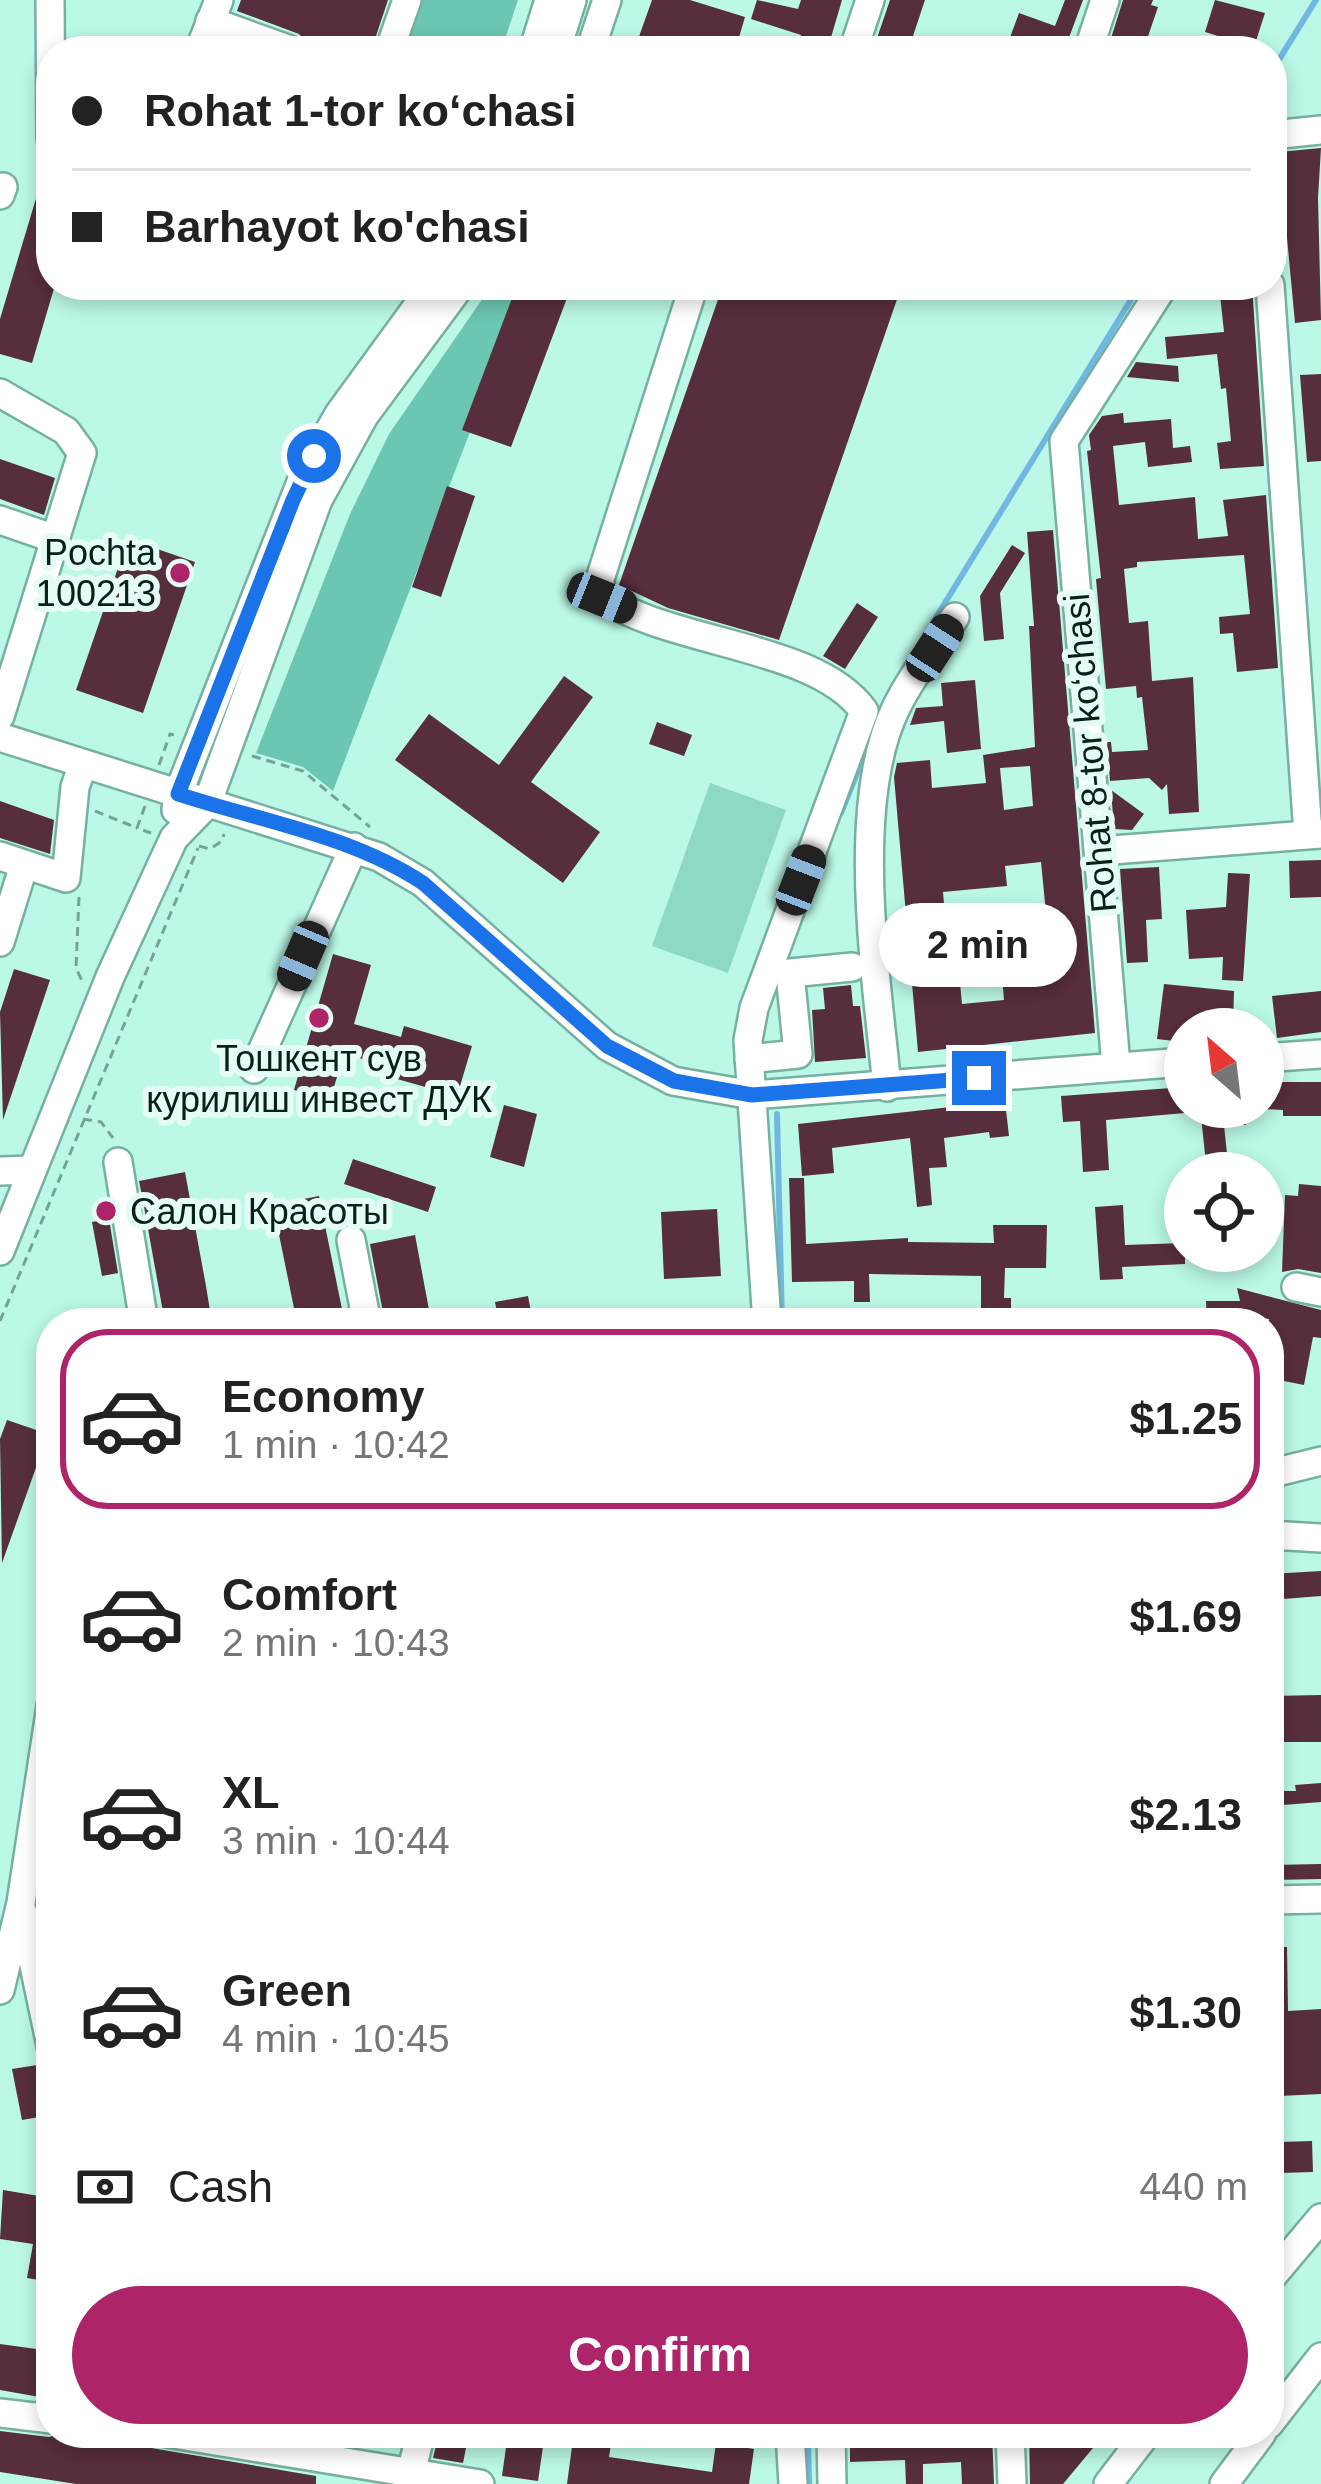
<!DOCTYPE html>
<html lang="en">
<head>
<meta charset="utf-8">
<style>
	body { margin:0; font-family:Helvetica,sans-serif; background:#f6f6f6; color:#222; height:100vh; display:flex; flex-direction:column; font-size:45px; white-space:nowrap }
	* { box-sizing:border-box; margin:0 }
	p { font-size:39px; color:#767676 }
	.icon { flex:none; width:66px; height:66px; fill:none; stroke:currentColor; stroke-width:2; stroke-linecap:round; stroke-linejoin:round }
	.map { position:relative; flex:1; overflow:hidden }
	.sheet { position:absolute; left:36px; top:1308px; width:1248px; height:1140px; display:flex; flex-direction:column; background:#fff; border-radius:48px; box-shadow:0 6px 18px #0003 }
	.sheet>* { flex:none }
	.hud { position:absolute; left:36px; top:36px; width:1251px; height:264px; border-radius:48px; box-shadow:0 6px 18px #0003; display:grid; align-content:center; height:264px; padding:0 36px; background:#fff }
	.needle { width:78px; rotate:332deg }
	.tools { position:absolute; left:1164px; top:1008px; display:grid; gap:24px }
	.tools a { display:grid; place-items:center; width:120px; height:120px; border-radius:50%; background:#fff; box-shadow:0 6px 18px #0003; font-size:60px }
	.end { position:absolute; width:54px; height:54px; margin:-27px; border:15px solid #1a73e8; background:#fff; box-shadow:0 0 0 6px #fff }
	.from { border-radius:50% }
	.bubble { position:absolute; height:84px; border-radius:42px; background:#fff; box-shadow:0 6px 18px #0003; font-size:39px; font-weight:700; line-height:84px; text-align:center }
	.car { position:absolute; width:36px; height:72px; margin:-36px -18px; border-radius:15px; box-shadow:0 0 9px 3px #0007; background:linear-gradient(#222 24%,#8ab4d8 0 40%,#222 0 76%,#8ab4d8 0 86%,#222 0) }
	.hud b { display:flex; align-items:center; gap:42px; height:114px; font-size:45px }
	.hud b+b { border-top:3px solid #e0e0e0 }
	.hud i { width:30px; height:30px; background:#222 }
	ul { padding:21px 0 0; list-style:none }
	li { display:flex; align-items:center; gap:36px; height:180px; margin:0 24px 18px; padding:0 12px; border:6px solid transparent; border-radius:48px }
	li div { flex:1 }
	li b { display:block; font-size:45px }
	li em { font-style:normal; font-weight:700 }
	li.selected { border-color:#ad2568 }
	li>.icon { width:108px; height:108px; stroke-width:1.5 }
	.pay { display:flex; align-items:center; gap:30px; height:132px; padding:0 36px; font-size:45px }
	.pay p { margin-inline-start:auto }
	.cta { display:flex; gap:24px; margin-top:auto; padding:24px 36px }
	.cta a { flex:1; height:138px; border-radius:72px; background:#ad2568; color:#fff; font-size:48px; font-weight:700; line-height:138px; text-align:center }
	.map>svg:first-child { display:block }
	.green { fill:#8dd9c6 }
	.forest { fill:#6bc7b1 }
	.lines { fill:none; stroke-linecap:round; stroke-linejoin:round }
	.stream { stroke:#70b7e2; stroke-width:6 }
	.building { fill:#572e3e; fill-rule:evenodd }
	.minor-casing { stroke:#76b0a1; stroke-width:32 }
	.path { stroke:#75a497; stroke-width:3; stroke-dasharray:9 6; stroke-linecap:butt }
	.minor { stroke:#fff; stroke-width:27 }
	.route { stroke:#1a73e8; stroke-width:15 }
	.poi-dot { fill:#ad2568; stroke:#e5fcf5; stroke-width:4.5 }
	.labels { text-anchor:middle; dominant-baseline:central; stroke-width:12; stroke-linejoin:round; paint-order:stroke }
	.poi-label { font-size:36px; fill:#07201a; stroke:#e5fcf5; text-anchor:end }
	.street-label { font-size:36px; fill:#07201a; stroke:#e5fcf5 }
</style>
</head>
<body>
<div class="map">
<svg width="1321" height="2484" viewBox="0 0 1321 2484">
	<rect width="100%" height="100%" fill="#bbf8e7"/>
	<!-- green -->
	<path class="green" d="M710,783L786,810L728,973L652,946Z"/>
	<!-- forest -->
	<g class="forest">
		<path d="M414,0H518L501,51H396Z"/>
		<path d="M492,285H526L333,791L303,767L256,753L350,514L389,434Z"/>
	</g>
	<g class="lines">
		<!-- stream -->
		<g class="stream">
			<path d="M1272,71L1316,0"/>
			<path d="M913,655L1140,285"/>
			<path d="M841,813L872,736"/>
			<path d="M777,1114L782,1323"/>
			<path d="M808,2433L809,2484"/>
		</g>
	</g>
	<!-- building -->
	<g class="building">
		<path d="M241,0H388L371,51H326L310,46L299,34L237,11Z"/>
		<path d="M652,0H690L745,17L735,51H653L636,45Z"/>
		<path d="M757,0L798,9L801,0H842L827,51H796L801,35L751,19Z"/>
		<path d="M890,0H925L908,51L875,44Z"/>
		<path d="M1065,0H1083L1064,51H1005L1019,13L1055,26Z"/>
		<path d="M1123,0H1153L1151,5L1158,7L1143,51H1107Z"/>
		<path d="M1215,0L1265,13L1254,47L1205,32Z"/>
		<path d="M1321,148L1318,198L1321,320L1295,323L1279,152Z"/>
		<path d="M37,195L51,200V285H55L32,363L0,354V319Z"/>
		<path d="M517,285H533L567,298L511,447L462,430Z"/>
		<path d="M723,285H902L779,640L668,608L619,585Z"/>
		<path d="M1219,285H1252L1264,466L1220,469L1217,443L1231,441L1226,388L1221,389L1217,354L1167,359L1165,337L1224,332Z"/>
		<path d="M1136,362L1178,366L1179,382L1127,377Z"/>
		<path d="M1321,374V461L1307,462L1300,375Z"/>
		<path d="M1123,413L1124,423L1171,419L1173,448L1190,446L1192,462L1148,467L1145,442L1113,446L1119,505L1195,497L1198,539L1228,536L1223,500L1266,495L1278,668L1237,672L1233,633L1220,634L1219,617L1250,614L1244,555L1137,562V567L1124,569L1129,623L1148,621L1152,681L1193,677L1199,812L1169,814L1167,784L1162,790L1149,778L1110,781L1107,742H1111L1112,752L1148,750L1142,697L1137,698L1136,686L1106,689L1096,579L1101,578L1087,451L1091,450L1089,435L1102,416Z"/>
		<path d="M0,459L55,478L44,515L0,499Z"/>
		<path d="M447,486L475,496L441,597L412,587Z"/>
		<path d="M1053,530L1095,1033L918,1052L894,777L897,763L930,760L932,788L986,783L983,755L1035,747L1029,626H1034L1027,532ZM1030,766L1033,806L1004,810L1000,768ZM1041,862L1047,923L946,929L943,892L1007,886L1005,866ZM999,942L1004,1000L962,1004L960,983H954L952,946Z"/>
		<path d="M128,539L195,562L143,713L76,690Z"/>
		<path d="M1012,545L1025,553L1000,593L1004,639L984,641L980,596Z"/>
		<path d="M857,603L878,617L845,669L823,656Z"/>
		<path d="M564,676L593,697L531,782L600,832L563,883L395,760L429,714L499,765Z"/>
		<path d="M975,680L981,749L947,753L944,721L910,725L916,708L943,706L941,683Z"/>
		<path d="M657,722L692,735L684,756L649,744Z"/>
		<path d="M1111,790L1144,814L1132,830L1114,829Z"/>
		<path d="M0,801L54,820L50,854L0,838Z"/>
		<path d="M1321,860V897L1290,898L1289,861Z"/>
		<path d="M1159,867L1162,919L1146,920L1148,962L1127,963L1120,869Z"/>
		<path d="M1228,873L1250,874L1243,981L1222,980L1223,957L1189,959L1186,910L1226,907Z"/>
		<path d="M333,954L371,965L354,1024L401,1037L404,1026L472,1046L457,1096L390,1077L393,1067L344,1054L330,1100L294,1090Z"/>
		<path d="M14,969L50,980L3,1120L0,1012Z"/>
		<path d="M1164,984L1234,991L1233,1027L1185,1029L1183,1042L1157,1039Z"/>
		<path d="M851,985L853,1006H860L866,1058L815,1062L812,1010L825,1009L823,988Z"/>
		<path d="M1321,991V1032L1277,1038L1272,996Z"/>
		<path d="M1263,1082H1321V1116H1283V1110L1263,1109Z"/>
		<path d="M1185,1087V1113L1106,1120L1109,1170L1083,1172L1080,1121L1063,1122L1061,1096Z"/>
		<path d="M1005,1101L1009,1136L990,1138L989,1132L944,1138L947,1167L929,1168L932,1205L917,1207L910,1138L832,1148L834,1173L802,1176L798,1124Z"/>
		<path d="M504,1105L537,1114L524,1167L490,1157Z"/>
		<path d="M1200,1107H1246V1125H1224L1229,1173H1207Z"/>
		<path d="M353,1159L436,1187L428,1212L344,1184Z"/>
		<path d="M185,1172L206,1286L212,1323H165L143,1201L139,1181Z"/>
		<path d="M789,1178H804L806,1244L908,1238V1242L994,1243L993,1225H1047L1046,1268H1005L1004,1298H1011V1323H981V1276L869,1274L870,1302H854V1281L792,1282Z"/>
		<path d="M1299,1184L1321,1186V1273L1298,1269L1282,1272L1285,1195L1298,1196Z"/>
		<path d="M319,1196L344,1319L297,1323L273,1205Z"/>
		<path d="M1123,1205L1125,1245L1185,1243V1264L1122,1267L1123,1279L1100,1280L1095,1207Z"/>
		<path d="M717,1209L721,1276L664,1279L661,1212Z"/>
		<path d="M109,1219L118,1273L102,1276L92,1222Z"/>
		<path d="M415,1235L430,1315L385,1323L370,1244Z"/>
		<path d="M1237,1288L1321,1310V1338L1313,1337L1304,1385L1269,1378V1319L1230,1313V1323H1207L1206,1301H1240Z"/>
		<path d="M528,1296L533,1323H499L495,1302Z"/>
		<path d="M7,1420L48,1434L2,1563L0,1439Z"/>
		<path d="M1321,1571V1596L1269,1600V1574Z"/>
		<path d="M1321,1695V1742H1275V1738H1269V1696Z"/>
		<path d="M1321,1783V1802L1269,1806V1791H1296L1295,1785Z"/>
		<path d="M1321,1864V1879L1272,1880V1865Z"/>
		<path d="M1287,1947L1288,2011L1321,2009V2094L1279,2096L1277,2053L1269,2054V1948Z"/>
		<path d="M50,2063L51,2115L22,2120L12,2069Z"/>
		<path d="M1312,2141L1313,2172L1281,2173L1280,2142Z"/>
		<path d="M3,2190L51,2198V2282L27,2278L33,2244L0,2239Z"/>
		<path d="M0,2344L51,2351V2399L0,2390Z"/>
		<path d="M0,2431L49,2437L63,2433L316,2476V2484H76L0,2472Z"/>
		<path d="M439,2433H469L463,2463L433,2458Z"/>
		<path d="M508,2433H545L538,2481L502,2476Z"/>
		<path d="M850,2433H992L994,2484H962L961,2462L923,2464V2484H906L905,2460L850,2462Z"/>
		<path d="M1029,2433H1055V2444L1098,2442L1063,2484H1030Z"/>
		<path d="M573,2439L611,2444L609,2457L712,2472L716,2443L754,2449L749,2484H567Z"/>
	</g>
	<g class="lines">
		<defs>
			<g id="minor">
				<path d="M50,0L51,139"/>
				<path d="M210,21L293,51"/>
				<path d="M199,51L219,0"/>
				<path d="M389,51L407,0"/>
				<path d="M533,51L549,0"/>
				<path d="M556,51L572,0"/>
				<path d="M590,51L607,0"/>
				<path d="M853,51L870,0"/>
				<path d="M1088,51L1105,0"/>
				<path d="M1272,135L1321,130"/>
				<path d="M0,195L3,187"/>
				<path d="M694,285L600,579V595C667,645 815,643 864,711L754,1008L748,1040L767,1323"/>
				<path d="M1270,285L1308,834"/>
				<path d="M0,393L66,431L82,453L0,716"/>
				<path d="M0,520L55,539"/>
				<path d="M0,737L379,857L423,883L607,1046L673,1081L752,1095L1185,1062"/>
				<path d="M176,810L178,794L303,477L339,414L433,285"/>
				<path d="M1099,851L1321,834"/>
				<path d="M0,856L66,878L75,787L83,764"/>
				<path d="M0,942L24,865"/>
				<path d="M1263,1058L1321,1054"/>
				<path d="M749,1059L798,1054L790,973L852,967"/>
				<path d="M1116,1066L1064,441L1164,285"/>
				<path d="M254,1069L354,847"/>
				<path d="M887,1087C877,981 849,807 895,710C910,678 935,647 955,617"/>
				<path d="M118,1162L144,1323"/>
				<path d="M0,1171L31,1170"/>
				<path d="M351,1240L367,1323"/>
				<path d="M0,1251L110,977L167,853L174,838L207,804L318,500L364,416L461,285"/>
				<path d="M1296,1287L1321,1292"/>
				<path d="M1269,1474L1321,1461"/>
				<path d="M1269,1535L1321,1538"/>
				<path d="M1269,1900L1321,1899"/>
				<path d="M23,1913L51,2046"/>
				<path d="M0,1990L21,1903L51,1706"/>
				<path d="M1269,2280L1321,2218"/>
				<path d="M0,2413L51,2419"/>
				<path d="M1269,2424L1321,2357"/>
				<path d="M167,2433L480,2484"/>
				<path d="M790,2433L793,2484"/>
				<path d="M831,2433L832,2484"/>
				<path d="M1010,2433L1012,2484"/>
				<path d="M408,2484L421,2433"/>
				<path d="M1108,2484L1147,2433"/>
				<path d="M1224,2484L1262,2433"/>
			</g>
		</defs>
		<!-- minor casing -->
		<use href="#minor" class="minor-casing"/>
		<!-- path -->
		<g class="path">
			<path d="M252,756L303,771L370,827"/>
			<path d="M159,765L170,734L174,735"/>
			<path d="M145,806L137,828L151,833"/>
			<path d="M95,811L137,828"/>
			<path d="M199,846L210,849L222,841L224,834"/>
			<path d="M79,897L76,968L82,981"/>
			<path d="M83,1119L101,1122L113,1138"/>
			<path d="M0,1321L198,848"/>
		</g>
		<!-- minor -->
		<use href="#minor" class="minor"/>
	</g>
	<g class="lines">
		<!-- route -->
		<path class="route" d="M314,456L293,500L178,794C260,821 350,835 423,883L607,1046L674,1081L752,1095L979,1078"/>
	</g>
	<!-- markers -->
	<g class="poi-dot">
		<circle cx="180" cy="573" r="12"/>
		<circle cx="319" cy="1018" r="12"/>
		<circle cx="106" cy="1211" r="12"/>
	</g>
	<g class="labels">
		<!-- poi labels -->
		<g class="poi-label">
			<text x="156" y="552">Pochta<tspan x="156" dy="41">100213</tspan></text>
			<text x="319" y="1058" text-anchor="middle">Тошкент сув<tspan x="319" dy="41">курилиш инвест ДУК</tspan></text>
			<text x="130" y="1211" text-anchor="start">Салон Красоты</text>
		</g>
		<!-- street labels -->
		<g class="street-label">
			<text transform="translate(1090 753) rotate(-95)">Rohat 8-tor ko‘chasi</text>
		</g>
	</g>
</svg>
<div class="tools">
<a><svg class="needle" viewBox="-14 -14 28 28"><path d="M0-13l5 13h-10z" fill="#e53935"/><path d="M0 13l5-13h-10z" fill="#767676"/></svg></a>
<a><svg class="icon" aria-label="locate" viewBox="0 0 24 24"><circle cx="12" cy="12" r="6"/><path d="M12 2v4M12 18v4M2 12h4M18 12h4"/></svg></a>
</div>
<i class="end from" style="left:314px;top:456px"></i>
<i class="end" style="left:979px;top:1078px"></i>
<div class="bubble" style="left:879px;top:903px;width:198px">2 min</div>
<i class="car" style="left:602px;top:598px;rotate:112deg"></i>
<i class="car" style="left:935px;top:648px;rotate:33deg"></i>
<i class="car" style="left:801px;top:880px;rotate:21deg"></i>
<i class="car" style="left:303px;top:956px;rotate:203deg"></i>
<div class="hud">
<b><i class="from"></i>Rohat 1-tor koʻchasi</b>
<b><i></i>Barhayot ko'chasi</b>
</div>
<section class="sheet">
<ul>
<li class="selected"><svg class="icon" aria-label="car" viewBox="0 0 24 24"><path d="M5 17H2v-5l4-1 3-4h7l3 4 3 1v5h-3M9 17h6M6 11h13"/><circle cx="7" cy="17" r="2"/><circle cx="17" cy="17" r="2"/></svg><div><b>Economy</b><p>1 min · 10:42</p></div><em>$1.25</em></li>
<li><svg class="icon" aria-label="car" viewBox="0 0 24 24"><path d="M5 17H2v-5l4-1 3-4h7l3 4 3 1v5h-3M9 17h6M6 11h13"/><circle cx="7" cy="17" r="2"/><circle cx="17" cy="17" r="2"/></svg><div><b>Comfort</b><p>2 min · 10:43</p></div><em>$1.69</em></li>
<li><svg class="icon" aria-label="car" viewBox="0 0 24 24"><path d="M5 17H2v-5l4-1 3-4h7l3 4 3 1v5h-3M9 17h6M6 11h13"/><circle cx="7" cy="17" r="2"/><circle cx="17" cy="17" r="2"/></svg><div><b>XL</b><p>3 min · 10:44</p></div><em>$2.13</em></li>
<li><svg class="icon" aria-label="car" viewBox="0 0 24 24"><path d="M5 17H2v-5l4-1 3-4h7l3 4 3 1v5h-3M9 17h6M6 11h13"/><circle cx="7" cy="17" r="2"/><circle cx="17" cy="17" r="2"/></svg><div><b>Green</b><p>4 min · 10:45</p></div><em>$1.30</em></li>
</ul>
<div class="pay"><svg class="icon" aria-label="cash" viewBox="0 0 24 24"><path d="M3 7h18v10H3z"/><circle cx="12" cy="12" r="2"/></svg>Cash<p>440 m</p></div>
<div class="cta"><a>Confirm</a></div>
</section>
</div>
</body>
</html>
